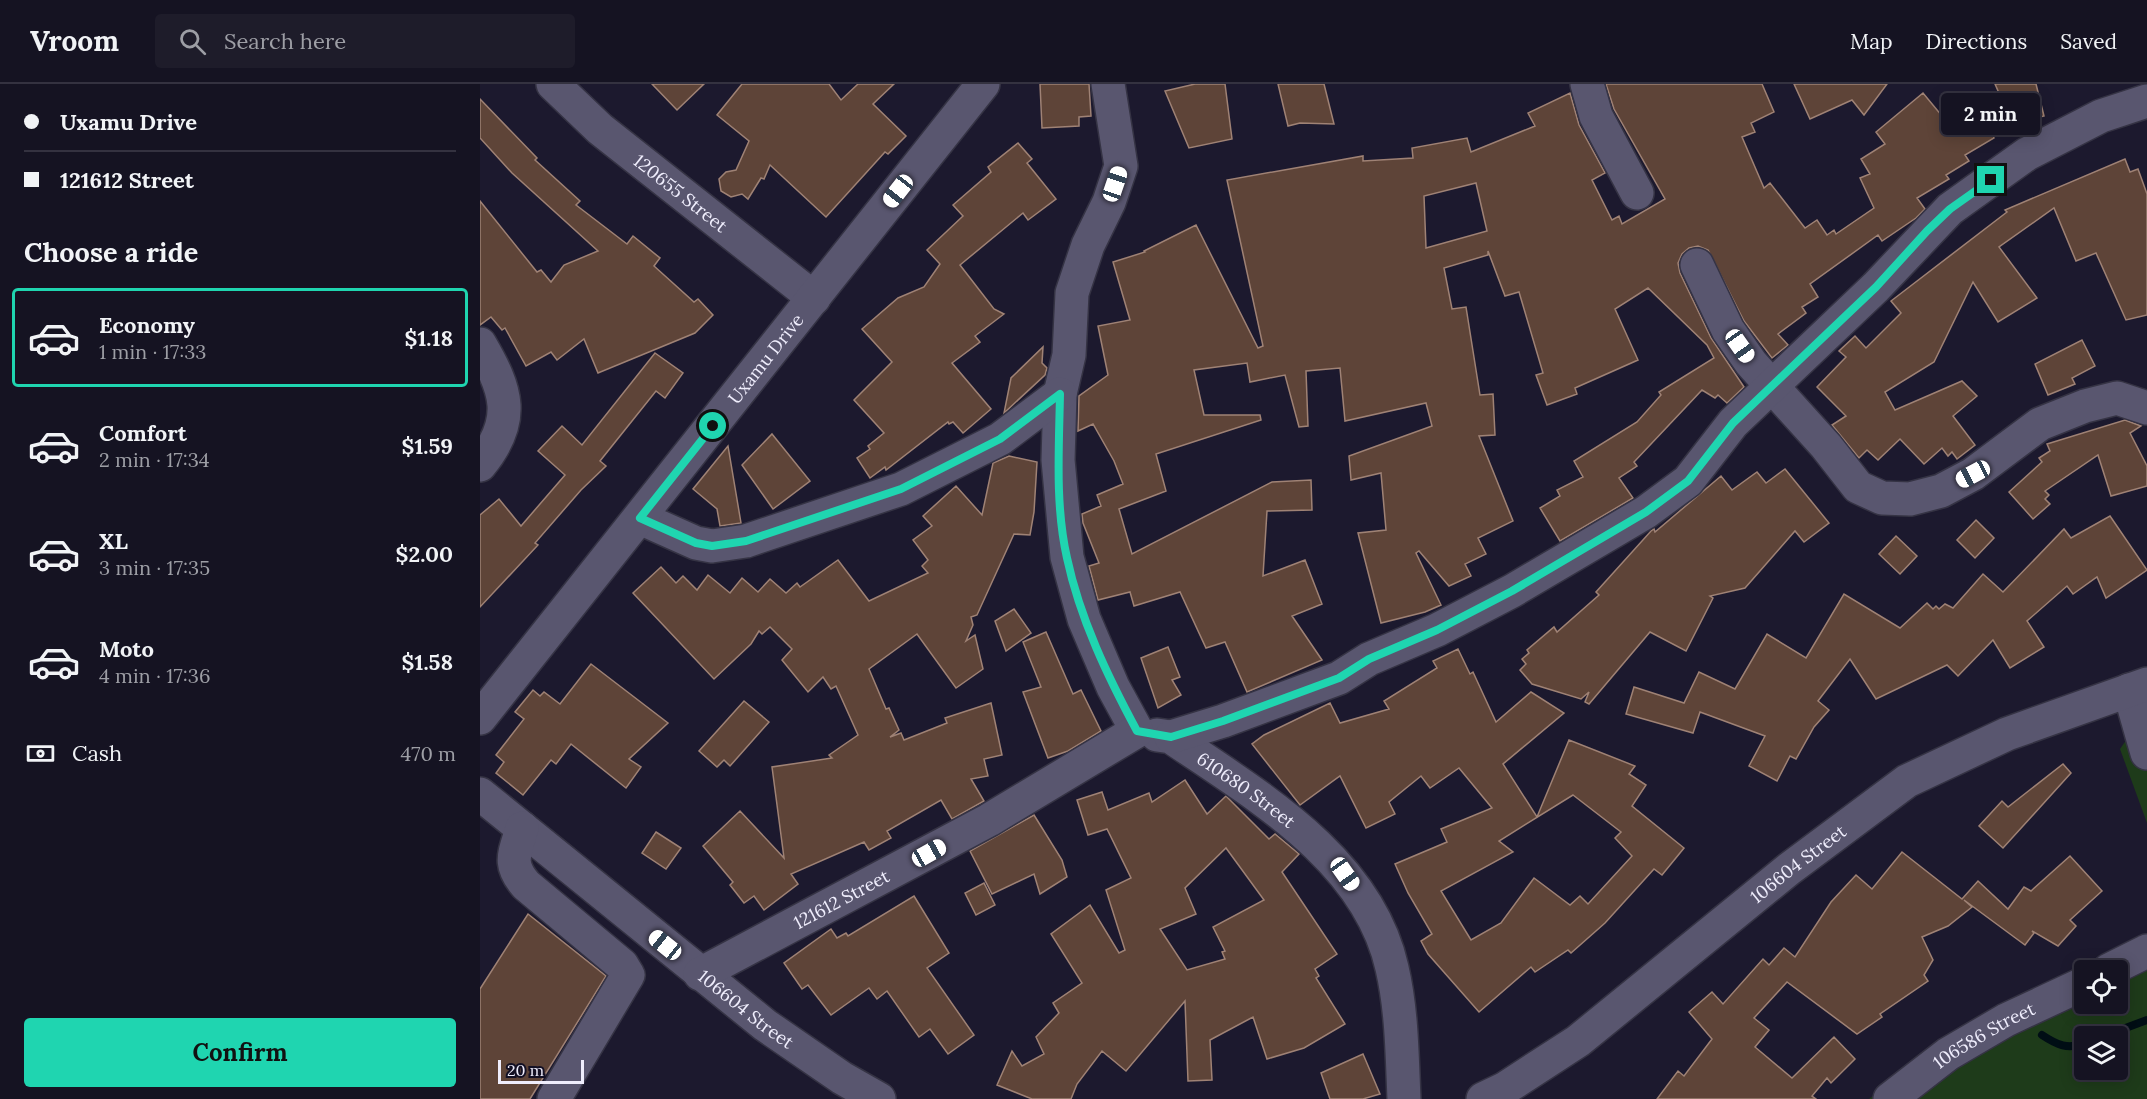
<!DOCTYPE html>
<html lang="en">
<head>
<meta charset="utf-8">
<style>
	body { margin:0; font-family:Lora,serif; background:#1e1c2a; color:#f1f3f6; height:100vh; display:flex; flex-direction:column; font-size:22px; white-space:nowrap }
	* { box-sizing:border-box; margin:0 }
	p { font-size:20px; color:#9d9ea5 }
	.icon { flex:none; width:33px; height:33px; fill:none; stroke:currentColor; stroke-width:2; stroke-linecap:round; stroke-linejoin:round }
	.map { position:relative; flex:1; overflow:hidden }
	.drawer { display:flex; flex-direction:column; background:#151322; width:480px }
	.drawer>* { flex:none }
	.top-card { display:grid; align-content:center; height:132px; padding:0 24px; background:#151322 }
	.tools { position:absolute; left:1594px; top:876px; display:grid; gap:12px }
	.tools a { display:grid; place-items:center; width:54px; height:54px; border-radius:6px; background:#151322; box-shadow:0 3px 15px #0003,0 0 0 2px #343240; font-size:30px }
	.scale { position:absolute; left:18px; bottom:15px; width:86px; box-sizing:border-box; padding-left:6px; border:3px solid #efedfc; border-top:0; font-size:16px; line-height:21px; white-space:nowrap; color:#efedfc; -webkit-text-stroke:4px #131024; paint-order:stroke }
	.end { position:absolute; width:27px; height:27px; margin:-14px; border:8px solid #1fd5b0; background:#111; box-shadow:0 0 0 3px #111 }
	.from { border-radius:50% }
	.bubble { position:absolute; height:42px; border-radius:6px; background:#151322; box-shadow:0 3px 15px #0003,0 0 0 2px #343240; font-size:20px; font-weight:700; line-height:42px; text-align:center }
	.car { position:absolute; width:18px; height:36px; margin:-18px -9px; border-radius:8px; box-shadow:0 0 4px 2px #0007; background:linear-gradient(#fff 24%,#345 0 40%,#fff 0 76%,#345 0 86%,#fff 0) }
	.top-card b { display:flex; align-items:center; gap:21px; height:57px; font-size:22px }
	.top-card b+b { border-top:2px solid #343240 }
	.top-card i { width:15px; height:15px; background:#f1f3f6 }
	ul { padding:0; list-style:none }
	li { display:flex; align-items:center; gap:18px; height:99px; margin:0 12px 9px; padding:0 12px; border:3px solid transparent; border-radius:6px }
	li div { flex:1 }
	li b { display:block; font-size:22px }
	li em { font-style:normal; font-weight:700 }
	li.current { border-color:#1fd5b0 }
	li>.icon { width:54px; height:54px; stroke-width:1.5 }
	h2 { padding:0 24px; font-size:27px; line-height:72px }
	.pay { display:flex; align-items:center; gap:15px; height:66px; padding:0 24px; font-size:22px }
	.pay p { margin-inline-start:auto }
	.action { display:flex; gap:12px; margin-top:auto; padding:12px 24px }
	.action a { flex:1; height:69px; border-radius:6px; background:#1fd5b0; color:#111; font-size:24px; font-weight:700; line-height:69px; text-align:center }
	header { display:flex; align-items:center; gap:36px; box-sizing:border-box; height:84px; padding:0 30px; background:#151322; border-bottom:2px solid #343240 }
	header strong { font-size:28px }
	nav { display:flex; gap:33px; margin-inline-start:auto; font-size:21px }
	.search { width:420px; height:54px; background:#1e1c2a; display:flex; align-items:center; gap:15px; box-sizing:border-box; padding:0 21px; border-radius:6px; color:#9d9ea5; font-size:22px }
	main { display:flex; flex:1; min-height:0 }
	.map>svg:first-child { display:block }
	.green { fill:#1e3b1a; fill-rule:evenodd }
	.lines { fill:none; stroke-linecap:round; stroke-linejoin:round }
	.stream { stroke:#000e15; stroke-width:8 }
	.building { fill:#5e4438; stroke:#9f8275; stroke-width:1.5; fill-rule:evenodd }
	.minor-casing { stroke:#353344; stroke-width:36 }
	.minor { stroke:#59566f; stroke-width:33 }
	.route { stroke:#1fd5b0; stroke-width:8 }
	.labels { text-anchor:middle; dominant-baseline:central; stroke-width:5; stroke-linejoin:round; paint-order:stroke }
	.street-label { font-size:18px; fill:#efedfc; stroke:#131024 }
</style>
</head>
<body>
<header>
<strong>Vroom</strong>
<div class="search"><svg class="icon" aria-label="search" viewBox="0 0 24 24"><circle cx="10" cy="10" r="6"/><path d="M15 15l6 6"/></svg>Search here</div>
<nav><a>Map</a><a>Directions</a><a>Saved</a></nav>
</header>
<main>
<section class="drawer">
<div class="top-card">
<b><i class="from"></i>Uxamu Drive</b>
<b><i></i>121612 Street</b>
</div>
<h2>Choose a ride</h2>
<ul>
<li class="current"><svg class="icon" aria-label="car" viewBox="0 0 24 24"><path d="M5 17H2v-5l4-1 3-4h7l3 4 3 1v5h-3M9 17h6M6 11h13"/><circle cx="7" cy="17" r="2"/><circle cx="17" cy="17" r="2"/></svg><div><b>Economy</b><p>1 min · 17:33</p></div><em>$1.18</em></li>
<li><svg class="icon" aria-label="car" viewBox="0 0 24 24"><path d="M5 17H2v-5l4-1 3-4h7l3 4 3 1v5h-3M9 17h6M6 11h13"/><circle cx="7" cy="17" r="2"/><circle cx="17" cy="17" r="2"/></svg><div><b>Comfort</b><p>2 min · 17:34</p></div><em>$1.59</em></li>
<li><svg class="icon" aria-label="car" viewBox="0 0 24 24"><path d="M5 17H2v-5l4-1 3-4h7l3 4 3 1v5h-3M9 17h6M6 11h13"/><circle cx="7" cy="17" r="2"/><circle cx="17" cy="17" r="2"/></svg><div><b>XL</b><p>3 min · 17:35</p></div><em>$2.00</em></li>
<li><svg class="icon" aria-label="car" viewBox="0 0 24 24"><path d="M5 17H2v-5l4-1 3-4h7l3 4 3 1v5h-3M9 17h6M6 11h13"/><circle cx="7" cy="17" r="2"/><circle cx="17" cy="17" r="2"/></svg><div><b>Moto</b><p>4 min · 17:36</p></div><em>$1.58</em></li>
</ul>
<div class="pay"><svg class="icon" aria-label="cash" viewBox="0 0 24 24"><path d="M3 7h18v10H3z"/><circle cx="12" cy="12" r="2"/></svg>Cash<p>470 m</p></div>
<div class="action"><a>Confirm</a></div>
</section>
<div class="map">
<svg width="1667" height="1015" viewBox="0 0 1667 1015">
	<rect width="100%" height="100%" fill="#1c192e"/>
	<!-- green -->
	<g class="green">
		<path d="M1667,626V739L1640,665Z"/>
		<path d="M1667,851V1015H1389L1459,957L1643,867ZM1605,886H1638V920H1605ZM1605,952H1638V986H1605Z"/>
	</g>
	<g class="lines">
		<!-- stream -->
		<g class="stream">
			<path d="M1562,951C1577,961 1588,966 1605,959"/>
			<path d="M1624,952L1667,936"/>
		</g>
	</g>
	<!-- building -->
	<g class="building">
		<path d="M172,0H224L197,26Z"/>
		<path d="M262,0H349L361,16L378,0H414L393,20L426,52L408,70L405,68L346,133L290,81L284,95L281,94L268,115L262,110L251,113L241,107L239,95L246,88L256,86L269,57L237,31Z"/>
		<path d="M560,0H609L611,32L599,33V42L562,44Z"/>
		<path d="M715,0H745L752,55L709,64L685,7Z"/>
		<path d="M798,0H844L854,40L820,39L808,42Z"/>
		<path d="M1126,0H1282L1294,28L1271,39L1275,48L1262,53L1284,104L1290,99L1325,144L1337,136L1347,151L1354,146L1356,150L1394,124L1380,94L1390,90L1381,75L1405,60L1396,48L1443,9L1472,44L1522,16L1515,0H1556L1564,32L1510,45L1514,54L1485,71L1489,77L1466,91L1469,95L1437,114L1445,125L1436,134L1402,157L1398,151L1330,200L1338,213L1322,223L1326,229L1298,250L1308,261L1292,274L1264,237L1228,166L1218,162L1209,164L1202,170L1198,179L1200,189L1231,254L1264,303L1247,319L1238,311L1235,314L1222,306L1154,378L1157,382L1139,394L1153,414L1080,457L1060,424L1080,412L1077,406L1103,393L1094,377L1157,338L1181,311L1179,308L1234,274L1227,261L1168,204L1135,225L1158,276L1095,304L1097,310L1067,321L1056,291L1063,289L1039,208L1025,212L1008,167V171L964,184L972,225L986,223L1000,311L1013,310L1015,351L999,352L1033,437L998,454L1006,470L985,480L991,492L969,502L939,467L936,469L961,521L945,528L901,539L878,449L906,446L901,389L871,396L869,372L952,342L946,319L865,337L860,284L826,287L828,342L819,343L805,291L770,298L767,279L714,286L724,331H780L781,336L676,370L686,407L639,425L652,470L792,398L831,396L832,426L787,427L783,492L825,476L842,520L812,532L842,576L767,608L745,558L726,564L700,508L654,522L650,508L618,516L609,482L619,479L603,439L602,430L621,422L617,411L643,400L634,377L613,340L598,347L599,312L628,291L618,242L650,236L633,178L665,168L664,167L716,141L778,264L783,262L747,96L883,72V77L933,74L932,64L987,54L991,68L1055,42L1048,29L1090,9L1099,41L1125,89L1112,96L1132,136L1139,132L1142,140L1185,115L1134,25ZM996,99L1007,147L946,164L944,112Z"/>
		<path d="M1314,0H1407L1384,31L1372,16L1330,35Z"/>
		<path d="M0,15L57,74L55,76L100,117L96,121L147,160L153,152L180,174L174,182L214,218L218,215L233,231L215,249L118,289L104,255L77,276L71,268L46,282L25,244L22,246L11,233L0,241V117L57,188L61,186L71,198L84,181L118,167L32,89L0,54Z"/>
		<path d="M538,59L552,75L547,79L576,115L548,136L543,129L480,181L514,225L524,230L495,252L500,258L472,279L511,325L483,349L473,338L469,340L468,338L406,386L405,383L390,394L377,374L390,365L388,362L404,349L374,316L412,278L382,245L418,214L444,203L460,180L447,166L483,132L473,121L511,88L508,83Z"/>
		<path d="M1645,75L1650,88L1658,85L1667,110V231L1646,236L1616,169L1596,177L1574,124L1519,163L1557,214L1518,238L1493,198L1454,278L1405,308L1415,326L1482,297L1497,312L1473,332L1495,361L1477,375L1472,368L1468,372L1462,364L1444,380L1420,355L1398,376L1387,366L1379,374L1352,341L1366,332L1337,303L1366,273L1359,267L1375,252L1386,264L1421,229L1411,217L1527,128L1525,126Z"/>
		<path d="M1602,256L1615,282L1592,294L1595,300L1568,311L1555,280Z"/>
		<path d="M563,263L562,279L567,284L565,291L524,329L531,294Z"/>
		<path d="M175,269L203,289L185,314L176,307L120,377L126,382L101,406L55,459L58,461L0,523V431L19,415L41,442L85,391L58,367L82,342L102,361Z"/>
		<path d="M1645,336L1661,342L1650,349L1667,382V402L1631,412L1618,371L1565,407L1569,411L1565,415L1570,420L1553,435L1529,408L1562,378L1559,374L1570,367L1567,360Z"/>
		<path d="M292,350L330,397L293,425L262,381Z"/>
		<path d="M248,362L261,439L240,442L237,425L213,405Z"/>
		<path d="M529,372L557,378L554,428L550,451L534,450L497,531L491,533L493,541L486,557L495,551L503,585L476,604L437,550L389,585L406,625L409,624L419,646L410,653L421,649L424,656L467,639L465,634L511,619L522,671L504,675L508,692L491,695L504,717L472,735L461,716L407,747L411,754L389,766L384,758L311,790L318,800L284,826L274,812L264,819L250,801L253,798L223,762L260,727L304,774L292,683L352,674L349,671L378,651L356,602L351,605L343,593L328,608L302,576L312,565L290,543L282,550L279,547L271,560L234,595L153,509L181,483L196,499L203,492L217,506L228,491L250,509L262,494L278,508L290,495L306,509L317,499L320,503L358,476L389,517L448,489L442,482L448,476L433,456L452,442L443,432L476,402L502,431L513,379Z"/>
		<path d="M1305,385L1349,439L1324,458L1315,447L1265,504L1230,512L1233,514L1206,567L1170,548L1109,620L1105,618L1109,608L1101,615L1052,600L1040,586L1046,580L1042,575L1049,569L1047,566L1074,543L1077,548L1119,511L1116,508L1171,447L1174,445L1175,448L1241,392L1252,406L1277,388L1286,399Z"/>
		<path d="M1630,432L1667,486L1626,514L1617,493L1593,510L1587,502L1547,537L1564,563L1530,584L1513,556L1478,592L1467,581L1396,615L1370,575L1338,617L1349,626L1334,643L1316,675L1310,672L1297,697L1269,682L1285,652L1220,628L1213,649L1146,630L1154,603L1204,619L1219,588L1255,605L1287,550L1326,574L1364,510L1420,544L1447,519L1453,525L1456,522L1459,525L1465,520L1473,524L1503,490L1523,508L1584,445L1591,454Z"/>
		<path d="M1496,436L1514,454L1495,474L1477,456Z"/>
		<path d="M1416,452L1437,472L1420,490L1399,470Z"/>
		<path d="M534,525L551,549L526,567L515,537Z"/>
		<path d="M566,548L593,610L601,606L621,647L588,667L568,674L543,608L561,603L543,558Z"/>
		<path d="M688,563L700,593L692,596L701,611L678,624L661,574Z"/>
		<path d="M978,565L990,590L993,588L1016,638L1051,608L1084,629L1023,680L1057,733L1089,656L1155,682L1149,690L1166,701L1152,722L1204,764L1182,791L1174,785L1125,839L1091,869L1088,866L1055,888L1051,883L999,928L948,870L941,857L952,850L928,809L915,780L967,758L961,745L1012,724L979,684L950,704L941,692L909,718L915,730L886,744L860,692L820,721L772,660L784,651L850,619L860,639L909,625L904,617L957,584L953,577ZM1093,711L1141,748L1135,754L1152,772L1108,820L1100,812L1090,821L1054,794L1021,839L991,856L961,807L1033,768L1019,757Z"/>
		<path d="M111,580L188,639L149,675L161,683L146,704L91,660L76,680L71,676L43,711L16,689L24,678L16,671L44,635L35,628L53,606L60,612L64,608L80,620Z"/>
		<path d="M264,617L289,638L250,682L244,676L237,683L219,667Z"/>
		<path d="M1583,680L1591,689L1523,764L1499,742L1522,717L1528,723Z"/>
		<path d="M705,696L727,730L746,712L789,755L795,750L819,770L802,788L857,870L835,885L839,892L836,894L865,940L824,964L787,975L773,933L730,956L732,996L708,997L705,917L646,987L622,967L597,1000L591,1015H552L517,1001L532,967L542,982L564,970L556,953L579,929L573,919L602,899L571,850L610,821L639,869L645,866L626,806L651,794L627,745L608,751L597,716L622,708L628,726L669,709L672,718ZM746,764L784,816L733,843L745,867L742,868L745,875L707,886L680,845L716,830L705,804Z"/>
		<path d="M554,731L582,776L587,793L560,810L554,790L512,810L490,767Z"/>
		<path d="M176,748L201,764L186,785L162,769Z"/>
		<path d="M1422,768L1482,815L1498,797L1528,825L1544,803L1551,807L1590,772L1622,807L1590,836L1596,842L1578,862L1552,847L1554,849L1545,861L1484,816L1492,823L1468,842L1442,853L1453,876L1444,891L1448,897L1400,930L1402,933L1377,950L1307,898L1274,934L1289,946L1275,963L1312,994L1354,953L1375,975L1351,999L1347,994L1332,1012L1336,1015H1177L1198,987L1204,992L1232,955L1209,928L1232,908L1243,920L1283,875L1289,881L1304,864L1315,873L1351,818L1376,791L1392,805Z"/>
		<path d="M504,799L515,821L496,831L485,809Z"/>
		<path d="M434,812L469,869L447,884L494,951L468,970L450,945L439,953L407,907L397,915L389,904L351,931L328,901L322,905L304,879L351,845L357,854L366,849L368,852Z"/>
		<path d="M48,830L126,892L50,1015H0V905Z"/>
		<path d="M883,970L900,1010L883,1015H850L841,989Z"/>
	</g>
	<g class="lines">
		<defs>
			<g id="minor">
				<path id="s1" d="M73,0L120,45L334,214"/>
				<path d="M628,0L641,82L629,118L608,161L592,209L589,271L580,310L578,376L587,473L604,535L633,603L657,647"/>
				<path d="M1107,0L1116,32L1157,109"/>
				<path d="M1217,181L1248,246L1271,279L1346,362L1378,403L1402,414L1430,415L1461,407L1493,390L1560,340L1605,322L1637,314L1667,324"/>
				<path d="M0,260C27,306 37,336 0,381"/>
				<path d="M160,434L216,459L232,462L266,457L421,405L520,355L580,310"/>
				<path d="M1649,606L1667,669"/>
				<path id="s2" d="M0,634L503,0"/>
				<path id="s3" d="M677,651L691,653C776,711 888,775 912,884C922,927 922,971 924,1015"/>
				<path d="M691,653L743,637L859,594L889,575L957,546L1032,507L1166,428L1208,397L1253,339L1396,203L1470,125L1547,70L1621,32L1667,17"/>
				<path id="s4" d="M0,710L285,941L362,994L399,1015"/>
				<path d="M42,744C35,770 27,779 46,801L142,881L148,891L74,1015"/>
				<path d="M1629,886L1667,867"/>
				<path id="s5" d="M220,890L509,736L657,647"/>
				<path id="s6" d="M1003,1015L1024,1005L1098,957L1309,785L1427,697L1527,650L1667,600"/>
				<path id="s7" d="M1410,1015L1468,970L1526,936L1605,899"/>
			</g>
		</defs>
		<!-- minor casing -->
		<use href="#minor" class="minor-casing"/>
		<!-- minor -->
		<use href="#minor" class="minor"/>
	</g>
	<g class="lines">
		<!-- route -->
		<path class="route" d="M233,342L160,434L216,459L232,462L266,457L421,405L520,355L580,310C579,364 575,421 587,474C600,535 628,593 657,647L691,653L743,637L859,594L889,575L957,546L1032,507L1166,428L1208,397L1253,339L1396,203L1447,147L1470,125L1511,96"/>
	</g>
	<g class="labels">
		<!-- street labels -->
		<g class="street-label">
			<text stroke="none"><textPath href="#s1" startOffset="168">120655 Street</textPath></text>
			<text stroke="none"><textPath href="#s2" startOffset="459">Uxamu Drive</textPath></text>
			<text stroke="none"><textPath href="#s3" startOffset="106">610680 Street</textPath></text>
			<text stroke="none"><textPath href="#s6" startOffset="394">106604 Street</textPath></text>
			<text stroke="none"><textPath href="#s5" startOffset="160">121612 Street</textPath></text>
			<text stroke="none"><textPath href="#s4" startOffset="342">106604 Street</textPath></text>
			<text stroke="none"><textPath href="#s7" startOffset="114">106586 Street</textPath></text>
		</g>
	</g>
</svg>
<div class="tools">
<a><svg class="icon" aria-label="locate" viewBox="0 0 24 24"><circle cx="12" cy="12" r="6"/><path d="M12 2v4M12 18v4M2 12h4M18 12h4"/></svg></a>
<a><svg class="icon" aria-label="layers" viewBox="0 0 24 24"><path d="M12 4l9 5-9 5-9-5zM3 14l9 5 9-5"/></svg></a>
</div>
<div class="scale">20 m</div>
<i class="end from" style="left:233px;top:342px"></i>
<i class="end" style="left:1511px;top:96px"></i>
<div class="bubble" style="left:1461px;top:9px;width:99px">2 min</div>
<i class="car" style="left:635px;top:100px;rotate:19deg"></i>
<i class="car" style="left:418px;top:107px;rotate:218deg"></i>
<i class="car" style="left:1260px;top:262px;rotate:145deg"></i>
<i class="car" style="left:1493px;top:390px;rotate:242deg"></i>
<i class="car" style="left:449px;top:769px;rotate:61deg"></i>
<i class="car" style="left:865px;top:790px;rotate:145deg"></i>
<i class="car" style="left:185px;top:861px;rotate:309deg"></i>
</div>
</main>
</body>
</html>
